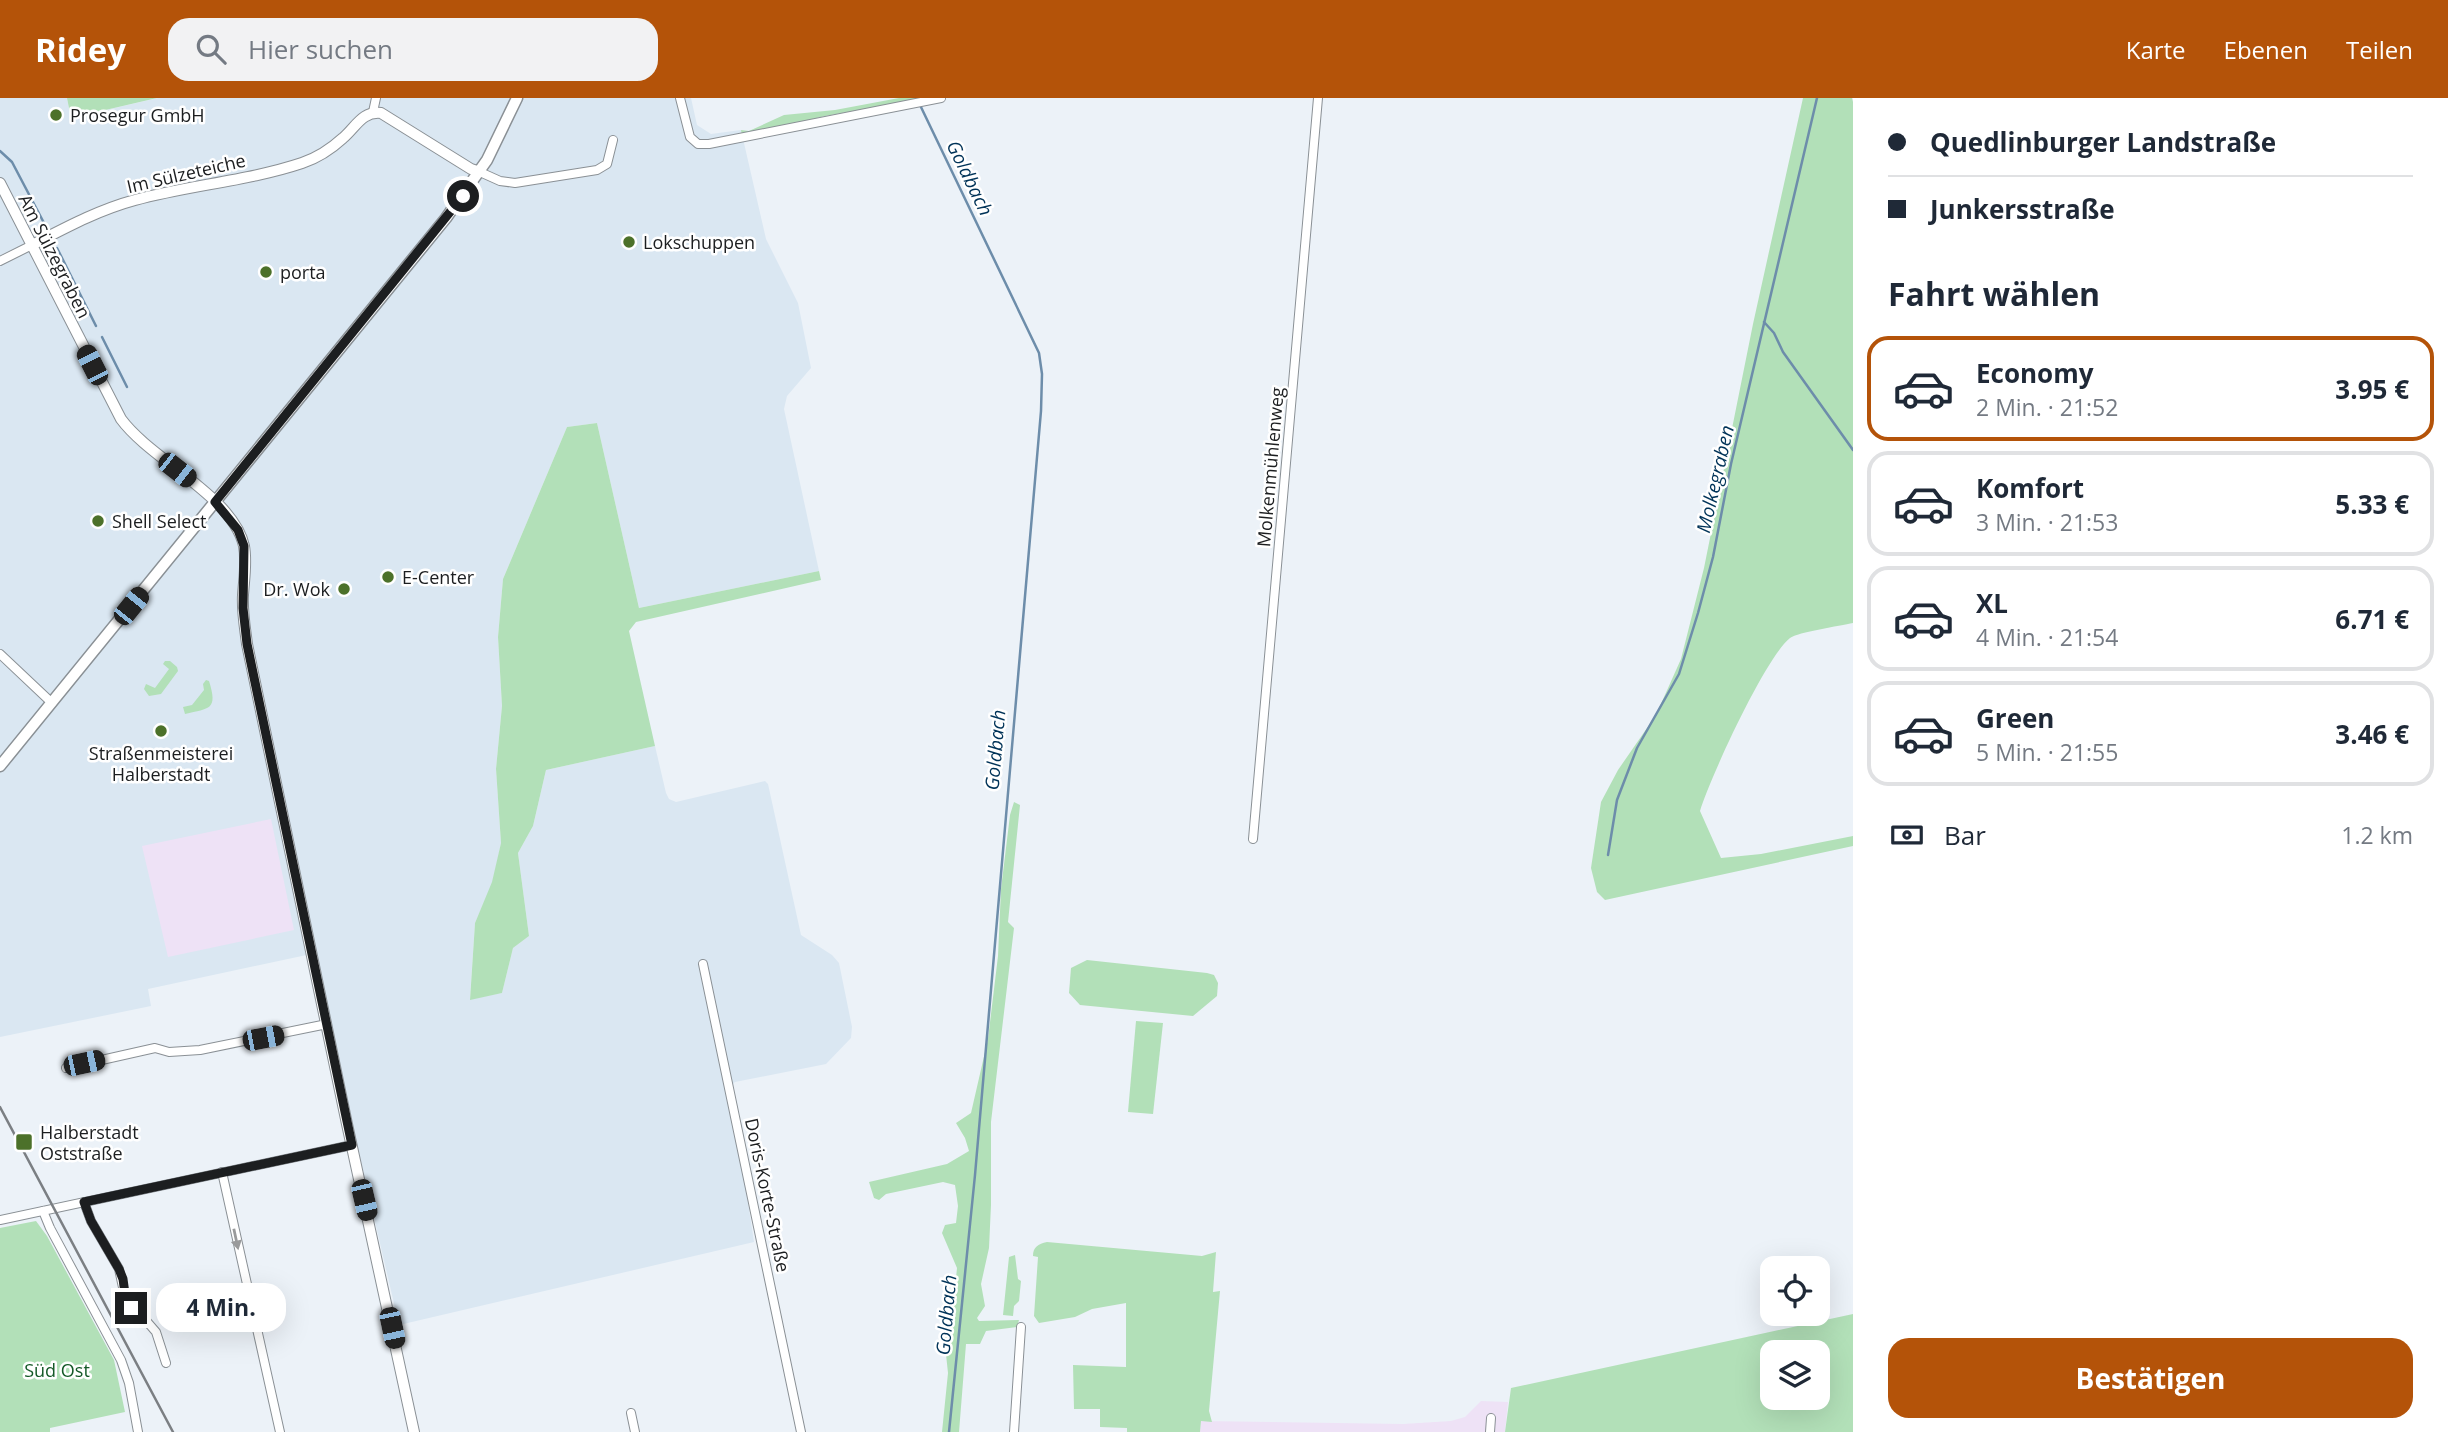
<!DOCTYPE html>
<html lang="de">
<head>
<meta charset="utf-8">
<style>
	body { margin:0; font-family:"Open Sans",sans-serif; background:#f2f2f3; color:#1f2937; height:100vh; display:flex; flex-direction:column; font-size:26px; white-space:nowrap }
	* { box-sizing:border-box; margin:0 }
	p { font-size:23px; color:#747a83 }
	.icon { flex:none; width:38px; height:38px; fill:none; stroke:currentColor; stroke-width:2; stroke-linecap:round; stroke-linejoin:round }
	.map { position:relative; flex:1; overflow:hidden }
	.side { display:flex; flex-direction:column; background:#fff; width:595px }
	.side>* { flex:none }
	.guide { display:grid; align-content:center; height:154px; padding:0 35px; background:#fff }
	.fabs { position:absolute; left:1760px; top:1158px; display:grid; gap:14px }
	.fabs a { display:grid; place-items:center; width:70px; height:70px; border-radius:14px; background:#fff; box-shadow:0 7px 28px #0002; font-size:35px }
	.end { position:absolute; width:32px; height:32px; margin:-16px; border:9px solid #1c1e20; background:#fff; box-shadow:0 0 0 4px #fff }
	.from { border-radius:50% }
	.bubble { position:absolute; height:49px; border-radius:21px; background:#fff; box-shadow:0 7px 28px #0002; font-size:23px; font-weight:700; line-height:49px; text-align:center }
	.car { position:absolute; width:21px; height:42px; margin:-21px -10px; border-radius:9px; box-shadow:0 0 5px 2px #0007; background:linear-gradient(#222 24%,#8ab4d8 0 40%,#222 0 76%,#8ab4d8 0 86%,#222 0) }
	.guide b { display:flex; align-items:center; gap:24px; height:66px; font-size:26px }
	.guide b+b { border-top:2px solid #e0e1e3 }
	.guide i { width:18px; height:18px; background:#1f2937 }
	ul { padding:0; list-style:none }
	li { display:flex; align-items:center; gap:21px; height:105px; margin:0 14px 10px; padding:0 21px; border:4px solid #e0e1e3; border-radius:21px }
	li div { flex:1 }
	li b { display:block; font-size:26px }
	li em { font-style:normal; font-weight:700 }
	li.current { border-color:#b45309 }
	li>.icon { width:63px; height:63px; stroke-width:1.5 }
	h2 { padding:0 35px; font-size:32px; line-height:84px }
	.pay { display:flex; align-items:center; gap:18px; height:77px; padding:0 35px; font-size:26px }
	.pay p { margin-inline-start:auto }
	.button { display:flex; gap:14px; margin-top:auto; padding:14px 35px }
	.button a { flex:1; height:80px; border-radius:21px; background:#b45309; color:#fff; font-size:28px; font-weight:700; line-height:80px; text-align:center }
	header { display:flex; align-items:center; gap:42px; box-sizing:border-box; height:98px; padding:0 35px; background:#b45309; color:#fff }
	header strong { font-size:33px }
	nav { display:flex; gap:38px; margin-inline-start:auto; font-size:24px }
	.search { width:490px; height:63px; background:#f2f2f3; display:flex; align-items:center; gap:18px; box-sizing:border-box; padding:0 24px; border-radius:21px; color:#747a83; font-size:26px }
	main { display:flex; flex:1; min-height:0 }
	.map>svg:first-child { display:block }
	.built { fill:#dae7f2 }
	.industrial { fill:#eee2f6 }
	.green { fill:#b2e0b8; fill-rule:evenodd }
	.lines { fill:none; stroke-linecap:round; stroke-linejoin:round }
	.stream { stroke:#6d8daa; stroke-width:2.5 }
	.minor-casing { stroke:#8a9095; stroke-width:10 }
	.tertiary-casing { stroke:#8a9095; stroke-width:12 }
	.secondary-casing { stroke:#8a9095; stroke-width:13 }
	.minor { stroke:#fff; stroke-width:8 }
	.tertiary { stroke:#fff; stroke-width:10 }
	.secondary { stroke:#fff; stroke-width:10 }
	.rail { stroke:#7b7f83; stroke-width:2.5 }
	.oneway { fill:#999a9b }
	.route { stroke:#1c1e20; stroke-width:9 }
	.poi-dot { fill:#4c712a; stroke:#fff; stroke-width:2.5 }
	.labels { text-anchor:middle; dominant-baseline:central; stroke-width:5; stroke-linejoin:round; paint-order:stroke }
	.poi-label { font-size:18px; fill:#1c1e20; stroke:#fff; text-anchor:start }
	.street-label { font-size:18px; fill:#1c1e20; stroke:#fff }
	.park-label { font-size:18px; fill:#145927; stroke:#fff }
	.water-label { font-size:19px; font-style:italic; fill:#003358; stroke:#fff }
</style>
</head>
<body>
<header>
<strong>Ridey</strong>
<div class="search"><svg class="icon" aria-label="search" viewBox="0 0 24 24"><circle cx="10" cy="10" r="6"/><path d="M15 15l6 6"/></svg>Hier suchen</div>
<nav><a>Karte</a><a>Ebenen</a><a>Teilen</a></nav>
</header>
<main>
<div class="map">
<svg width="1853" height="1334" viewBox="0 0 1853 1334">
	<rect width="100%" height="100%" fill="#ecf2f8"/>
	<!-- built -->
	<path class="built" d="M0,0H67L71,20L158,0H691L697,27L711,36L741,32L766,141L798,205L811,270L787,298L784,311L819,473L639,510L597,325L567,329L503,481L498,539L502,608L496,671L501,745L493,784L475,825L470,901L502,895L513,850L529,838L518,755L533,728L546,672L655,648L666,695L669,701L676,704L765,683L768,686L801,837L832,857L839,865L852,929L851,940L826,966L735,984L726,993L740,1051L754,1144L399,1227L343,986L316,855L148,891L151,908L0,939Z"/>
	<!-- industrial -->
	<g class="industrial">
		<path d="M271,721L294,832L168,859L142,748Z"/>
		<path d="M1481,1303L1508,1304L1505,1334H1200L1201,1323L1403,1326L1451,1323L1465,1319Z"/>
	</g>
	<!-- green -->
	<g class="green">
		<path d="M67,0H157L71,20Z"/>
		<path d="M899,0H928L825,18L742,38L741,32L749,33L784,17L835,12Z"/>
		<path d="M1803,0H1852L1853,4V525C1840,528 1798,534 1790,540C1765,560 1710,680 1700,713L1721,760L1761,756L1853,738V748L1605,802L1597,794L1591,770L1601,704L1618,672L1656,617L1681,561L1704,470L1753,226Z"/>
		<path d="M597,325L639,510L819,473L821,482L636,524L629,533L655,648L546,672L533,728L518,755L529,838L513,850L502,895L470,902L475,825L492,784L501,745L496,671L502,608L498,539L503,481L567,329Z"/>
		<path d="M165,563H170L177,569L178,573L161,596L149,598L144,591L146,586L155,590L169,571L163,566Z"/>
		<path d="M206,582L209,583C218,612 210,610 185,616L183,609L192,607L204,592L203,586Z"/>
		<path d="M1014,704L1020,707L1008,824L1014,830L991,1024V1107L989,1150L981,1186L985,1208L977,1220L979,1223L1019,1222L1017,1229L986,1233L980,1246H966L959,1334H942L948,1275L942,1219L954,1200L957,1170L942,1135L945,1127L956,1125L958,1108L955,1087L943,1084L886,1096L879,1102L874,1100L869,1084L947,1066L969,1053L965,1040L956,1025L971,1015L988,941L998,858L1001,791L1010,717Z"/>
		<path d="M1087,862L1207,875L1214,877L1218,885L1217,898L1193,918L1080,907L1069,895L1071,870Z"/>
		<path d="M1136,923L1163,925L1153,1016L1128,1014Z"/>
		<path d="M36,1123L47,1138L114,1262L125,1314L50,1330V1334H0V1130Z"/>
		<path d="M1047,1144L1202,1158L1216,1154L1213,1194L1220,1193L1209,1313L1212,1324L1201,1323L1200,1334H1127V1330L1100,1329V1311H1074L1073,1267L1126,1269V1205L1092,1211L1075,1219L1039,1225L1034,1218L1038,1159L1033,1158C1033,1149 1038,1146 1047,1144Z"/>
		<path d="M1015,1157L1018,1181L1021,1183L1019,1203L1014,1208L1013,1218L1003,1217L1009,1159Z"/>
		<path d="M1853,1216V1334H1505L1511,1290ZM1773,1255H1818V1300H1773Z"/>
	</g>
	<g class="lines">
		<!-- stream -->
		<g class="stream">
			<path d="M920,7L1039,255L1042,276L1041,313L975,1077L949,1334"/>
			<path d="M0,53L12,64L44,125"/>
			<path d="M57,150L96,228"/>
			<path d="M1764,224L1774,235L1783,254L1853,352"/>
			<path d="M102,239L127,289"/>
			<path d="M1608,757L1617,702L1637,650L1679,576L1698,515L1713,459L1731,366L1817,0"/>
		</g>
		<defs>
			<g id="minor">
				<path d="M680,0L690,39L698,46H709L941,0"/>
				<path d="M373,14L376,0"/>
				<path d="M480,74L500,83L515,85L597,72L607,66L613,42"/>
				<path d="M0,163L32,147"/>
				<path d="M0,556L52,605"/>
				<path d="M1253,741L1318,0"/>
				<path d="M703,866L801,1334"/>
				<path d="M66,970L155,950L169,954L200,952L327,926"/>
				<path d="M222,1074L280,1334"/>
				<path d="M84,1104L91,1123L119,1171L127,1208L143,1219L156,1234L166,1265"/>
				<path d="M43,1113L50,1130L121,1262L129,1285L138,1334"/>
				<path d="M0,1122L352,1047"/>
				<path d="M631,1315L635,1334"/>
				<path d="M1014,1334L1021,1229"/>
				<path d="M1490,1334L1491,1320"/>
			</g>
			<g id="tertiary">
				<path d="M0,85L121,321C151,362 233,398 244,448C247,464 244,481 243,497C242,514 245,529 247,546L347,1026L414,1334"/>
				<path d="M32,147C65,130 98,112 135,102C189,87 248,83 302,65C317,60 331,51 343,40C356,29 362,13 381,15L471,71L480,74"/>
			</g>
			<path id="secondary" d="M0,668L446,120L487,62L517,0"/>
		</defs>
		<!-- minor casing -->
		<use href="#minor" class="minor-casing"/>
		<!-- tertiary casing -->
		<use href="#tertiary" class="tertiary-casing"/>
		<!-- secondary casing -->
		<use href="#secondary" class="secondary-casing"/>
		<!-- minor -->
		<use href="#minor" class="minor"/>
		<!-- tertiary -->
		<use href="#tertiary" class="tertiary"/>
		<!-- secondary -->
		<use href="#secondary" class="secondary"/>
		<!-- rail -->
		<path class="rail" d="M0,1009L173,1334"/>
	</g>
	<!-- one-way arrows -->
	<defs><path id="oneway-solid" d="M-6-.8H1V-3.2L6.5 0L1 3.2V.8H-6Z" transform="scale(1.75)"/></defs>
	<use class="oneway" href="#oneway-solid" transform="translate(236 1141) rotate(78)"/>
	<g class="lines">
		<!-- route -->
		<path class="route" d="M131,1210L126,1203L123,1181L119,1171L91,1123L84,1104L352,1047L247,546L243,510L244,448L238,432L215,404L463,98"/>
	</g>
	<!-- markers -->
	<g class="poi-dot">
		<circle cx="56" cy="17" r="7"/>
		<circle cx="629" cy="144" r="7"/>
		<circle cx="266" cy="174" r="7"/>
		<circle cx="98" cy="423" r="7"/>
		<circle cx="388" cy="479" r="7"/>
		<circle cx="344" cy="491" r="7"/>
		<circle cx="161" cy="633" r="7"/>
		<rect x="15" y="1035" width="18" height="18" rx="3.5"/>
	</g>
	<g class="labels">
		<!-- poi labels -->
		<g class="poi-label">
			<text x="70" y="17">Prosegur GmbH</text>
			<text x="643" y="144">Lokschuppen</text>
			<text x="280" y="174">porta</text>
			<text x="112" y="423">Shell Select</text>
			<text x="402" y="479">E-Center</text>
			<text x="330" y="491" text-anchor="end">Dr. Wok</text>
			<text x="161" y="655" text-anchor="middle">Straßenmeisterei<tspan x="161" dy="21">Halberstadt</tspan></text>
			<text x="40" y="1034">Halberstadt<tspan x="40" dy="21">Oststraße</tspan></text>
		</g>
		<!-- street labels -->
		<g class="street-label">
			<text transform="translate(186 75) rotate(-13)">Im Sülzeteiche</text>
			<text transform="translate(55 158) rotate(63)">Am Sülzegraben</text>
			<text transform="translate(1270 369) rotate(-85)">Molkenmühlenweg</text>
			<text transform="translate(768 1097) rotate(78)">Doris-Korte-Straße</text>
		</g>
		<!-- park labels -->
		<g class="park-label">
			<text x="57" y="1272">Süd Ost</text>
		</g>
		<!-- water labels -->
		<g class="water-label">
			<text transform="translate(970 80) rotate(64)">Goldbach</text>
			<text transform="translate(1715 381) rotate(-77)">Molkegraben</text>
			<text transform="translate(995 652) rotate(-85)">Goldbach</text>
			<text transform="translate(946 1217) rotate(-85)">Goldbach</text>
		</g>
	</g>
</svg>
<div class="fabs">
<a><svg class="icon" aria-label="locate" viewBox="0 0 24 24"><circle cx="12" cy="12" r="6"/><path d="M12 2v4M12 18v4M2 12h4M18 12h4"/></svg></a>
<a><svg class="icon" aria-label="layers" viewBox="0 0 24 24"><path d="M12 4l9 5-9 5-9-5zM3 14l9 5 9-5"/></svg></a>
</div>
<i class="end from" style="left:463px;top:98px"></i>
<i class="end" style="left:131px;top:1210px"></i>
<div class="bubble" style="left:156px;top:1185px;width:130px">4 Min.</div>
<i class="car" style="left:92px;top:267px;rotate:333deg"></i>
<i class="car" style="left:177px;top:372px;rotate:128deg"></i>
<i class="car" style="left:131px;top:508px;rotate:39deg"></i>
<i class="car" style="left:263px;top:940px;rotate:79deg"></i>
<i class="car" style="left:84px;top:965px;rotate:78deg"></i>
<i class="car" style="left:364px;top:1102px;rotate:167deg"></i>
<i class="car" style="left:392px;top:1230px;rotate:168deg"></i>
</div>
<section class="side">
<div class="guide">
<b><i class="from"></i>Quedlinburger Landstraße</b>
<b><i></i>Junkersstraße</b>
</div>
<h2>Fahrt wählen</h2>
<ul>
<li class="current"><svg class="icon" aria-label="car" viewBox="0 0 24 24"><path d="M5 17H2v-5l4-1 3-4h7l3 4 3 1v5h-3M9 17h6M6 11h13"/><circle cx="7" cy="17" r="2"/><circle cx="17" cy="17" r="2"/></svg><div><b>Economy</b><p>2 Min. · 21:52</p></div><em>3.95 €</em></li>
<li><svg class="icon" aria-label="car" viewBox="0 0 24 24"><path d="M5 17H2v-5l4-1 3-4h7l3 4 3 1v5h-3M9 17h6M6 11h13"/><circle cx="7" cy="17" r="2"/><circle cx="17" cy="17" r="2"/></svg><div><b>Komfort</b><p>3 Min. · 21:53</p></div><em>5.33 €</em></li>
<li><svg class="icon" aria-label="car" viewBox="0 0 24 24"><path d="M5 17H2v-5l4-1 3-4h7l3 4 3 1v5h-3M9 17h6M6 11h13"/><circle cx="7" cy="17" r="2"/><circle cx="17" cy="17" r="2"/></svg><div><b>XL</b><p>4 Min. · 21:54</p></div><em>6.71 €</em></li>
<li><svg class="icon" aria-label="car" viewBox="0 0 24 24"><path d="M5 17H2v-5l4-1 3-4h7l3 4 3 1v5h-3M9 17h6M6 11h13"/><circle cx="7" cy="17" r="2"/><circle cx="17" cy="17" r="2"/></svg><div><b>Green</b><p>5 Min. · 21:55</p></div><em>3.46 €</em></li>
</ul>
<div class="pay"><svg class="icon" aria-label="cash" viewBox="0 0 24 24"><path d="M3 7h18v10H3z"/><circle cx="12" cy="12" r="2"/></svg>Bar<p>1.2 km</p></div>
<div class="button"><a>Bestätigen</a></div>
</section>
</main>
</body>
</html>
